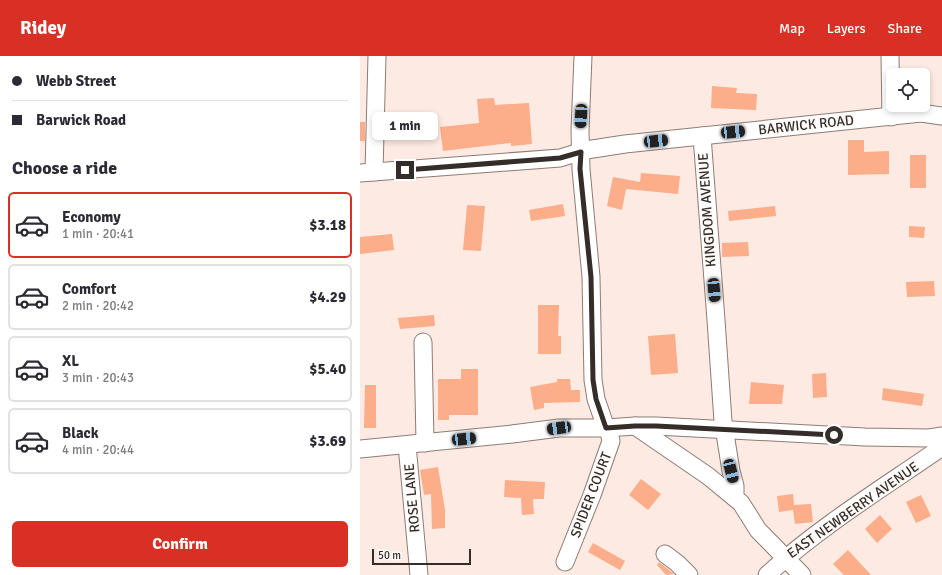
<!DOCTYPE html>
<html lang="en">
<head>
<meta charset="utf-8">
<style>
	body { margin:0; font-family:Signika,sans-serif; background:#f2f2f3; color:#2b2b33; height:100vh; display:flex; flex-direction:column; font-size:15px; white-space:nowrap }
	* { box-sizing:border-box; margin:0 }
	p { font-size:13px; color:#7c7c81 }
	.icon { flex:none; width:22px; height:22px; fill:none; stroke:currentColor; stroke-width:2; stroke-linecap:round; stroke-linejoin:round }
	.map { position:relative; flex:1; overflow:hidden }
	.panel { display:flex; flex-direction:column; background:#fff; width:360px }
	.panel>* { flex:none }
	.top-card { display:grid; align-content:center; height:88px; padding:0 12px; background:#fff }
	.fabs { position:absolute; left:526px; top:12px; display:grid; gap:8px }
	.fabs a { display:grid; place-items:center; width:44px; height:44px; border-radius:6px; background:#fff; box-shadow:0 2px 6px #0003; font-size:20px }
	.scale { position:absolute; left:12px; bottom:10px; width:99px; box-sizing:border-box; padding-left:4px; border:2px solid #342d2a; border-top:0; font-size:11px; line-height:14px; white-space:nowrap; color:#342d2a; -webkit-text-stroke:3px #fffbf9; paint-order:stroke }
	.end { position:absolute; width:18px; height:18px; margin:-9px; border:5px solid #342d2a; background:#fff; box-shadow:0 0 0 2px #fff }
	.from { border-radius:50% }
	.bubble { position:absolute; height:28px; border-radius:6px; background:#fff; box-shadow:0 2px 6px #0003; font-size:13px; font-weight:700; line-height:28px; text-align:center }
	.car { position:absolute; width:12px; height:24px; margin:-12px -6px; border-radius:5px; box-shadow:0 0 3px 1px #0007; background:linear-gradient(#222 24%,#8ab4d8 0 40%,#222 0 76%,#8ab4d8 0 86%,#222 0) }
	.top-card b { display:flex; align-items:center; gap:14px; height:38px; font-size:15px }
	.top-card b+b { border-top:1px solid #e1e1e2 }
	.top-card i { width:10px; height:10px; background:#2b2b33 }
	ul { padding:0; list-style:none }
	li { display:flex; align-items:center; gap:12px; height:66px; margin:0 8px 6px; padding:0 4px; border:2px solid #e1e1e2; border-radius:6px }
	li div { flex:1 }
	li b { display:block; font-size:15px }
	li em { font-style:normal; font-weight:700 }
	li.current { border-color:#d93025 }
	li>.icon { width:36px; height:36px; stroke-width:1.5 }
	h2 { padding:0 12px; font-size:18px; line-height:48px }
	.button { display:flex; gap:8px; margin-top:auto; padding:8px 12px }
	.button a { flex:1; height:46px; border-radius:6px; background:#d93025; color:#fff; font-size:16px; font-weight:700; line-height:46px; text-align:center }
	header { display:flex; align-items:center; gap:24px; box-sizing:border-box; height:56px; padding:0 20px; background:#d93025; color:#fff }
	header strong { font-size:19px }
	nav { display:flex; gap:22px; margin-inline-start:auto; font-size:14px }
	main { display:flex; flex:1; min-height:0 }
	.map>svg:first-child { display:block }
	.building { fill:#fcad89 }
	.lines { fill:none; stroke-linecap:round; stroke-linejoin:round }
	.minor-casing { stroke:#8d7c75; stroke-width:19 }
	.minor { stroke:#fff; stroke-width:17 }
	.route { stroke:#342d2a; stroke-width:5 }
	.labels { text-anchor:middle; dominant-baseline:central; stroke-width:3; stroke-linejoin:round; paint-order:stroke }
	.street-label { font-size:14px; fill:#342d2a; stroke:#fffbf9 }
</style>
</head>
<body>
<header>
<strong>Ridey</strong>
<nav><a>Map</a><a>Layers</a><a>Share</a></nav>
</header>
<main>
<section class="panel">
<div class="top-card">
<b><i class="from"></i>Webb Street</b>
<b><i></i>Barwick Road</b>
</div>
<h2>Choose a ride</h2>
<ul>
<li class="current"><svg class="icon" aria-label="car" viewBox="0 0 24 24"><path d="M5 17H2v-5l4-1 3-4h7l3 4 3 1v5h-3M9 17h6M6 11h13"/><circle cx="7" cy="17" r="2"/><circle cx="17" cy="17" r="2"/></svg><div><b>Economy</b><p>1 min · 20:41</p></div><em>$3.18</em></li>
<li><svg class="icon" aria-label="car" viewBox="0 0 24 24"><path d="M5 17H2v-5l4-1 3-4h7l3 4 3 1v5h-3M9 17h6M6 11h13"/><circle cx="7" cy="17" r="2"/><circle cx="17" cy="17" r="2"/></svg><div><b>Comfort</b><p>2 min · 20:42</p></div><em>$4.29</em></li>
<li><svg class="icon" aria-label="car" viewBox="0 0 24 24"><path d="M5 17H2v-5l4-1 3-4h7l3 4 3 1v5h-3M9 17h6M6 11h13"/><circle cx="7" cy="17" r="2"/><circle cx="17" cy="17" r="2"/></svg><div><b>XL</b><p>3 min · 20:43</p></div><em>$5.40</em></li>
<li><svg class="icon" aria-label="car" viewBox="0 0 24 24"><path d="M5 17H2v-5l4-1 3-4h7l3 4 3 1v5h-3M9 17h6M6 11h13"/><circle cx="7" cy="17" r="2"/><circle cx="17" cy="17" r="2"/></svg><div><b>Black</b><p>4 min · 20:44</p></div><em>$3.69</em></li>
</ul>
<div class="button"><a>Confirm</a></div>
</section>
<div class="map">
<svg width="582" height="519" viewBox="0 0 582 519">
	<rect width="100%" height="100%" fill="#fdeae2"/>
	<!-- building -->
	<g class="building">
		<path d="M352,30L377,32L376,37L397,38L396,54L351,52Z"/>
		<path d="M134,42L135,49L169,47L172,88L151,90V87L83,95L80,71L119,67L117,43Z"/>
		<rect x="0" y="66" width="5" height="19"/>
		<path d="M488,84H504V96L529,95V118L488,119Z"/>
		<rect x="550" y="99" width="16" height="33"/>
		<path d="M281,117L320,120L318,138L266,133L262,154L247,150L253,121L280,126Z"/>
		<path d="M203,148L205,160L171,165L169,154Z"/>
		<path d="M107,149L125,150L121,195L103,194Z"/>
		<path d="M415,150L416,160L369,165L368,155Z"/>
		<path d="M549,170L565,171L564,182L549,181Z"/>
		<path d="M32,178L34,194L0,198V181Z"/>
		<path d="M388,186L389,200L362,201V187Z"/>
		<path d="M574,225L575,240L547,241L546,226Z"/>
		<path d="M178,249H199L198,280H201V298H178Z"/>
		<path d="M74,259L75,270L40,273L38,262Z"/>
		<path d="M315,278L318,317L291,319L288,280Z"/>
		<path d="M101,313H118V359H89V364H78V323H101Z"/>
		<path d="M466,317L467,341L453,342L452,318Z"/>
		<path d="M197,323H210L211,334H220V346L184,347V352L174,354L170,331L197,326Z"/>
		<path d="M391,326L424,329L422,348H389Z"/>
		<path d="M5,329H16V372H4Z"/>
		<path d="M523,332L564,338L562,350L522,344Z"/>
		<path d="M78,411L85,454V472L72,473L71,438L64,439L60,414Z"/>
		<path d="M281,423L301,438L288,454L269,439Z"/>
		<path d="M145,424L185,426L184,443H173L174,458L162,459L161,442L144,441Z"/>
		<path d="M433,438L434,449L451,448L453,466L435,468L433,454L419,456L417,440Z"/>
		<path d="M561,439L571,460L556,467L546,446Z"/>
		<path d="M520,459L532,473L517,487L505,473Z"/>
		<path d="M233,487L265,505L260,514L228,496Z"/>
		<path d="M488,494L511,519H484L473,508Z"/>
		<path d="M299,506L310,515L314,518L306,519L297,509Z"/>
	</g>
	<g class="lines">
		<defs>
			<g id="minor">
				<path d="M530,0L531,61"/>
				<path d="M342,80L356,264L363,365L371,415L375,430V442"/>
				<path d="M14,116L17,0"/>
				<path d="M0,117L200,102L226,94L265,88L561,57L582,60"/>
				<path d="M63,286L65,387"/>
				<path d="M275,370L348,420L381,447L398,474L442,519"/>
				<path d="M47,389L59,519"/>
				<path d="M0,393L152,378L199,372H246L275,370H296L505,381L569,382L582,380"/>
				<path d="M305,498L317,507L329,519"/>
				<path d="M205,506L232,439L251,385L249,376L246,372L236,343L233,324L231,221L221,113L220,75L223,0"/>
				<path d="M407,519C459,471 523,432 582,391"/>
			</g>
		</defs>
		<!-- minor casing -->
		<use href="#minor" class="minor-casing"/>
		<!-- minor -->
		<use href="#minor" class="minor"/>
	</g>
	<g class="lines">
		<!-- route -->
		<path class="route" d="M45,114L200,102L221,96L220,113L231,221L233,324L236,343L246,372L275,370H296L474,379"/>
	</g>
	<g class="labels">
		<!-- street labels -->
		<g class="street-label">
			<text transform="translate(446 69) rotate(-6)">BARWICK ROAD</text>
			<text transform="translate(347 154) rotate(-94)">KINGDOM AVENUE</text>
			<text transform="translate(231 439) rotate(-69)">SPIDER COURT</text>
			<text transform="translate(52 442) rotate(-95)">ROSE LANE</text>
			<text transform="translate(493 454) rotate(-35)">EAST NEWBERRY AVENUE</text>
		</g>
	</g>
</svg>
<div class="fabs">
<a><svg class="icon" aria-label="locate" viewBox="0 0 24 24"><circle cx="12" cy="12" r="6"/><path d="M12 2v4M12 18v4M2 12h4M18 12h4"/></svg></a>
</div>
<div class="scale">50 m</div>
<i class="end from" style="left:474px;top:379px"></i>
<i class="end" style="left:45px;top:114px"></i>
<div class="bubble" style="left:12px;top:56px;width:66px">1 min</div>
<i class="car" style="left:221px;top:60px;rotate:183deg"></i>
<i class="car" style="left:373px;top:76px;rotate:84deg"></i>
<i class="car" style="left:296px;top:85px;rotate:84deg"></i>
<i class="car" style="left:354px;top:234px;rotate:175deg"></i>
<i class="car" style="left:199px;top:372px;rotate:262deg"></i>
<i class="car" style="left:104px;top:383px;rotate:84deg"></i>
<i class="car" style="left:371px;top:415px;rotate:166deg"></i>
</div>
</main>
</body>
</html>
